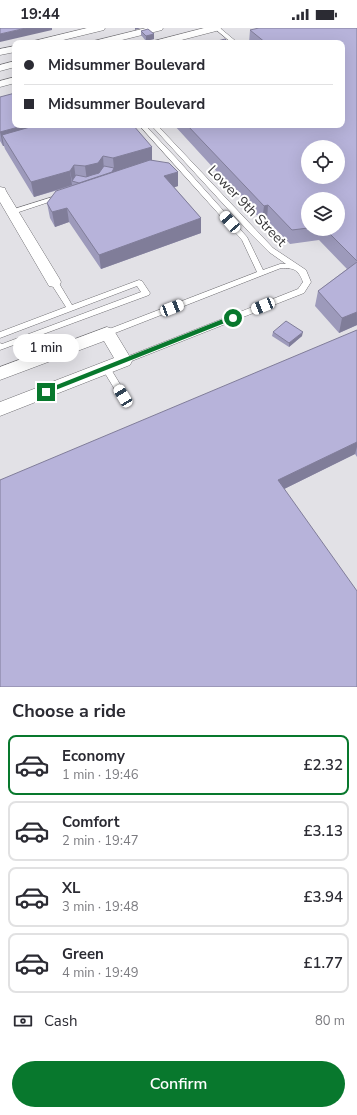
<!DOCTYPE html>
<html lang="en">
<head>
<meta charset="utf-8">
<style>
	body { margin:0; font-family:"Nunito Sans",sans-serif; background:#f2f2f3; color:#2b2b33; height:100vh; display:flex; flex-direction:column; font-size:15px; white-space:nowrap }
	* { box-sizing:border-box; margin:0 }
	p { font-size:13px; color:#7c7c81 }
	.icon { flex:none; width:22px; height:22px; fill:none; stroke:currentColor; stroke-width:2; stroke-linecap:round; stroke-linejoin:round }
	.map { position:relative; height:659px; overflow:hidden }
	.drawer { display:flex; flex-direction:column; background:#fff; flex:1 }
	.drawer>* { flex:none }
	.top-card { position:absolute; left:12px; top:12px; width:333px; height:88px; border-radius:8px; box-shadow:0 4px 16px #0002; display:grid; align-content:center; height:88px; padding:0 12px; background:#fff }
	.controls { position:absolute; left:301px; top:112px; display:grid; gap:8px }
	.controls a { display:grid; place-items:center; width:44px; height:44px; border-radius:50%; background:#fff; box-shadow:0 4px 16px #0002; font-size:20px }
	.end { position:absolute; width:18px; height:18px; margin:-9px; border:5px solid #08782d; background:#fff; box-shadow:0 0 0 2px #fff }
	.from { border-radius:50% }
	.bubble { position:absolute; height:28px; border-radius:14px; background:#fff; box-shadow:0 4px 16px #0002; font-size:13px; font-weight:600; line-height:28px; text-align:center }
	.car { position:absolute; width:12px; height:24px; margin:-12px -6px; border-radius:5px; box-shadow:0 0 3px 1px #0007; background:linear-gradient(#fff 24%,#345 0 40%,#fff 0 76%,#345 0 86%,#fff 0) }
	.top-card b { display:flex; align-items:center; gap:14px; height:38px; font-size:15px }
	.top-card b+b { border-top:1px solid #e1e1e2 }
	.top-card i { width:10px; height:10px; background:#2b2b33 }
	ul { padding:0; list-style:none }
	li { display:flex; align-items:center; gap:12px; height:60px; margin:0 8px 6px; padding:0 4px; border:2px solid #e1e1e2; border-radius:8px }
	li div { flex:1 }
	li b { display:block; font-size:15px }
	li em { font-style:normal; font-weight:600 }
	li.on { border-color:#08782d }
	li>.icon { width:36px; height:36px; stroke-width:1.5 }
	h2 { padding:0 12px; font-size:18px; line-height:48px }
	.pay { display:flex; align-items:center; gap:10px; height:44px; padding:0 12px; font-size:15px }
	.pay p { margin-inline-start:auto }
	.cta { display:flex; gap:8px; margin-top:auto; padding:8px 12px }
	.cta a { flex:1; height:46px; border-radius:24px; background:#08782d; color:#fff; font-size:16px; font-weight:600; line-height:46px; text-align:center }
	.status { display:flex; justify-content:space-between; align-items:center; height:28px; padding:0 20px; background:#fff; direction:ltr }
	.status svg { height:11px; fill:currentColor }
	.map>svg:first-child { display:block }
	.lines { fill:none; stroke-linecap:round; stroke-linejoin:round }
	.service-casing { stroke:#706f73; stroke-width:1 }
	.minor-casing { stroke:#706f73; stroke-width:1 }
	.service { fill:#fff; fill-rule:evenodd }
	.minor { fill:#fff; fill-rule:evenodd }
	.wall { fill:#9d9abb; fill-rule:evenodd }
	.shaded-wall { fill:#807d99 }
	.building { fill:#b7b3da; stroke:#807d99; fill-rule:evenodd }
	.route { fill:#08782d }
	.labels { text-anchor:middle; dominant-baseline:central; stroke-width:4; stroke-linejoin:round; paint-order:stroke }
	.street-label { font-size:14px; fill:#39383a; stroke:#fff }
</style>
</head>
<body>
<div class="status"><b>19:44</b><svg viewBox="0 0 49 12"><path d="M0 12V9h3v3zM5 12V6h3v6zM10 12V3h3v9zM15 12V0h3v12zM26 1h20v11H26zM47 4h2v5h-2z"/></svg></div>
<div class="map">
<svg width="357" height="659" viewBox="0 0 357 659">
	<rect width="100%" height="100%" fill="#e2e1e6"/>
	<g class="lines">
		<defs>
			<g id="service">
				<path d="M214,0H220L238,15H232Z"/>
				<path d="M139,97H145L178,132L247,209L263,242L280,236H286L269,224L249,204L151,97H157L273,220L306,242L311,254L304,265L124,336L121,335L120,333L121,331L298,261L303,254C298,241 294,240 281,240L110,307H104L103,305L104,303L257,244L242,212Z"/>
				<path d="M59,167L61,168V170L13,186L10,184L11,182Z"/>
				<path d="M54,251L57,252L72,277L139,252L142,253L150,265L149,267L0,322V315L2,316L141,264L137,258L0,310V304L66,279L50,254Z"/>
				<path d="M106,337L109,338L126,366L127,368L126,370H120L103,342L102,340L103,338Z"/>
			</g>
			<g id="minor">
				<path d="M87,0H105L104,2L51,15H33L34,13Z"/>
				<path d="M146,0H163L162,2L110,15H93L94,13Z"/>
				<path d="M204,0H221L220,2L170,15H153L154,13Z"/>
				<path d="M15,18V24L0,27V21Z"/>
				<path d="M15,33V39L0,43V37Z"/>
				<path d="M15,49V55L0,59V53Z"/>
				<path d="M0,159L5,160L6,163L59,250L61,254L59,258L54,259L49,258L0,174Z"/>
				<path d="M107,299L113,301L130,329L132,333L130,337L0,388V374L114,330L104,313L0,352V339Z"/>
			</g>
		</defs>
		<!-- service casing -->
		<use href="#service" class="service-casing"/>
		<!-- minor casing -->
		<use href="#minor" class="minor-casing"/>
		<!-- service -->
		<use href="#service" class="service"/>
		<!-- minor -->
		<use href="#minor" class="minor"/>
	</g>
	<!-- wall -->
	<g class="wall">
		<path d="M357,0V297L339,305L315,278L318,263L347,241L319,212L290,216L267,192L262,193L174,97H342V15H249L250,2ZM308,171L338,201H308Z"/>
		<path d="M141,3L154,6V11L146,13L141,7Z"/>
		<path d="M0,69L152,119V132L178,144V158L174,159L201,190V205L101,241L69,194L55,199L50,190L47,175L65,160L34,169L5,121L4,118H3L0,113Z"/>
		<path d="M357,302V429L355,426L284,461L0,659Z"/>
		<path d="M273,304L302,308L289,319L272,308Z"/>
	</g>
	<!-- shaded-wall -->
	<g class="shaded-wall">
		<path d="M26,0H52V2L0,14V6Z"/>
		<path d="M135,0H141L135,2Z"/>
		<path d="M154,6V11L146,13V8Z"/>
		<path d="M26,97H80L2,107L4,118H3L0,104Z"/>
		<path d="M152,119V133L97,164L114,140L113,130Z"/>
		<path d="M103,128L104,143L87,153L85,138Z"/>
		<path d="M74,137L76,151L72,153L70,143Z"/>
		<path d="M70,143L72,157L34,169L31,154Z"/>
		<path d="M178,144V158L164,163V148Z"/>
		<path d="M268,177L267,192L262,193L264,178Z"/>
		<path d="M67,180L69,194L55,199L52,184Z"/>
		<path d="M201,190V205L101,241L99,227Z"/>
		<path d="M357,284V297L339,305L342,290Z"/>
		<path d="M303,304L302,308L289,319V315Z"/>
		<path d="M357,414V419L355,426L276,465L278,452Z"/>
	</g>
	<!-- building -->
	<g class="building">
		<path d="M0,0H26L0,6Z"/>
		<path d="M259,0H357V233L325,201H338V171H308V200L292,202L268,177L264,178L187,97H342V15H266L250,2ZM308,119H338V149H308Z"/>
		<path d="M148,1L154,6L146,8L141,3Z"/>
		<path d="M225,11L229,15H210Z"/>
		<path d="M159,12L162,15H153L152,14Z"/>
		<path d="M15,65V97H26L0,104V69Z"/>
		<path d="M37,97H133L152,119L113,130L103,128L98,135L85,138L74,137L70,143L31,154L2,107Z"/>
		<path d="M150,132L169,135L178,144L164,148L201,190L99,227L67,180L52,184L47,175L56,163Z"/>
		<path d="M104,138L114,140L112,144L79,155L72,153L76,147L86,149L92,147L99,145Z"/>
		<path d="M357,234V284L342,290L318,263Z"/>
		<path d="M286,293L303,304L289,315L273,304Z"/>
		<path d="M357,302V414L278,452L357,563V659H0V452Z"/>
	</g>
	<!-- route -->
	<path class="route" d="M233,287L236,290L235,291L48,365L46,366L43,364L44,362Z"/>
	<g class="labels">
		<!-- street labels -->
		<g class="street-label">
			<text transform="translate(247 178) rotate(46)">Lower 9th Street</text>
		</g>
	</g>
</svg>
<div class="controls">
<a><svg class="icon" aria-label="locate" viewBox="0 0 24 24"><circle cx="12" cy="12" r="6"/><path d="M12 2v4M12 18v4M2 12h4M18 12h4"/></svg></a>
<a><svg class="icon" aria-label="layers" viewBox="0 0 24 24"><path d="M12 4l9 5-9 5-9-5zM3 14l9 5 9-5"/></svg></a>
</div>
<i class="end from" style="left:233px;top:290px"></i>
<i class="end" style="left:46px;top:364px"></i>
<div class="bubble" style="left:13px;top:306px;width:66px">1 min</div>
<i class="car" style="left:230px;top:194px;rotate:319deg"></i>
<i class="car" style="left:263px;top:278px;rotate:248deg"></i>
<i class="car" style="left:172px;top:280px;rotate:69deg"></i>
<i class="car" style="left:123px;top:368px;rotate:329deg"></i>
<div class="top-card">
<b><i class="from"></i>Midsummer Boulevard</b>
<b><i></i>Midsummer Boulevard</b>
</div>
</div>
<section class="drawer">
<h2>Choose a ride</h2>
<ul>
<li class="on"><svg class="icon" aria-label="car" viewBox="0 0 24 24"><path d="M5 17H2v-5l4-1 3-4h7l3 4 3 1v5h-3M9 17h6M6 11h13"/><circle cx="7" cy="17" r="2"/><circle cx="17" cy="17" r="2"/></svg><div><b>Economy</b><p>1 min · 19:46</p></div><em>£2.32</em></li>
<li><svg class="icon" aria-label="car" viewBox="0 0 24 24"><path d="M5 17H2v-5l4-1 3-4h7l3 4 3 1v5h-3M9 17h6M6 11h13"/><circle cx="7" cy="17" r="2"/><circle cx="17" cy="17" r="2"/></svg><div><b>Comfort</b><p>2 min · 19:47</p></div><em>£3.13</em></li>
<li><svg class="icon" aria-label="car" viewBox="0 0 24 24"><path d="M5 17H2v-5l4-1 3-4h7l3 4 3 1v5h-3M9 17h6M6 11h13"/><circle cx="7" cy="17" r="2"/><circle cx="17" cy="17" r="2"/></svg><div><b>XL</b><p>3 min · 19:48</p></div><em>£3.94</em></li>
<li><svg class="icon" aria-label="car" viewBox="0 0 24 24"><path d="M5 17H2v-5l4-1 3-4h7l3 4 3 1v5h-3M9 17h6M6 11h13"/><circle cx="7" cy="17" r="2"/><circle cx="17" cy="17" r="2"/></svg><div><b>Green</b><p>4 min · 19:49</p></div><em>£1.77</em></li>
</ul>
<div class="pay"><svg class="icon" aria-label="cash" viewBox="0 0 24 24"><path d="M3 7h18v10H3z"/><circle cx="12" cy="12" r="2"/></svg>Cash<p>80 m</p></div>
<div class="cta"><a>Confirm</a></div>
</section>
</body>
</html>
